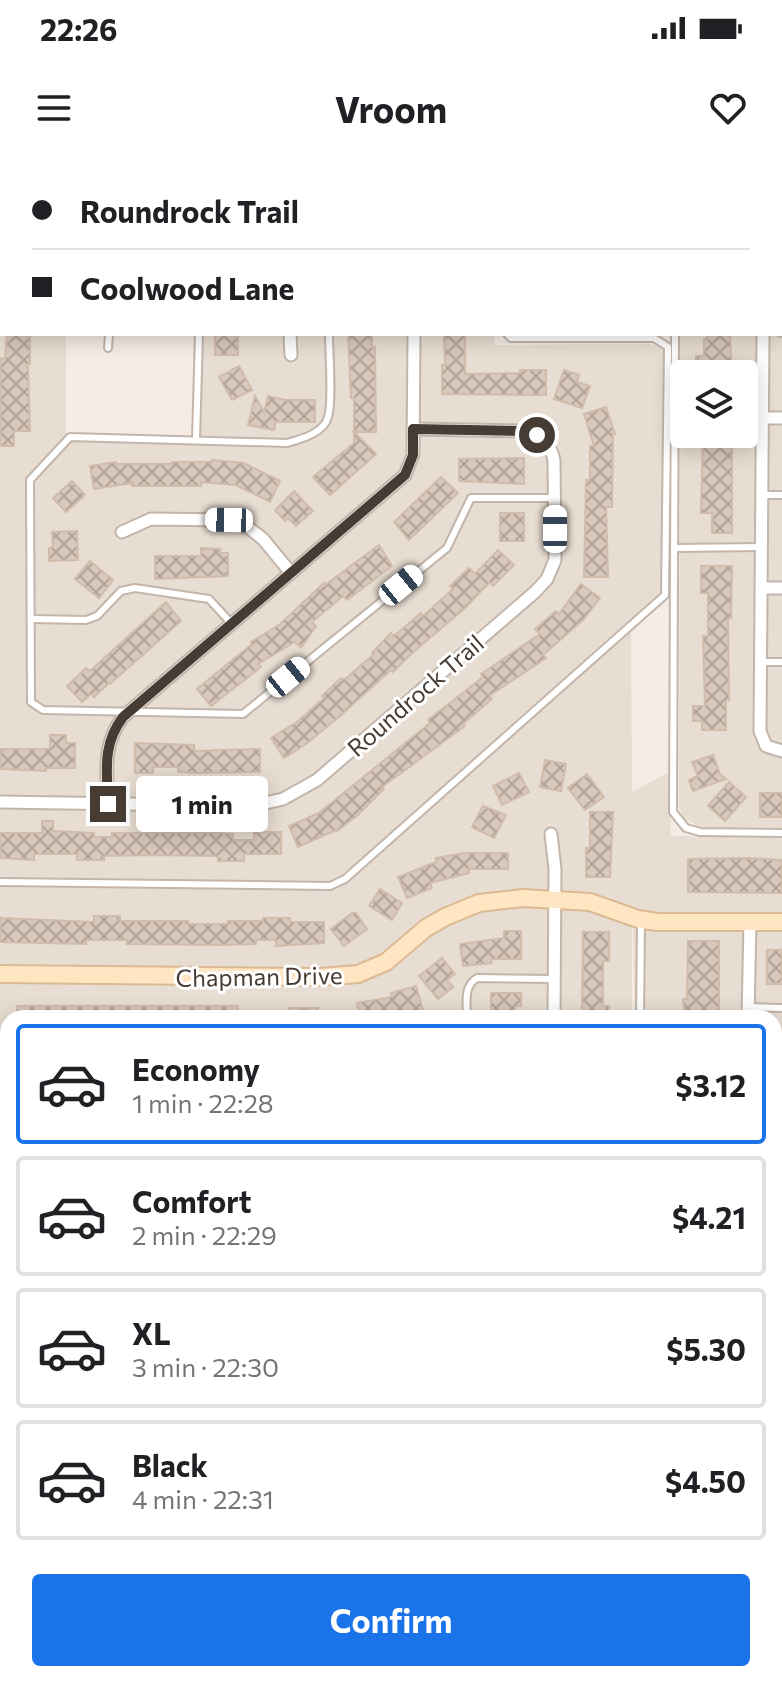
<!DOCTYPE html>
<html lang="en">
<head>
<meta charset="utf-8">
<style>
	body { margin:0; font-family:Commissioner,sans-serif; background:#f6f6f6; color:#202124; height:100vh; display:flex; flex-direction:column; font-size:30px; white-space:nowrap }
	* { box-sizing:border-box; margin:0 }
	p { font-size:26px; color:#757577 }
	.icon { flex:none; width:44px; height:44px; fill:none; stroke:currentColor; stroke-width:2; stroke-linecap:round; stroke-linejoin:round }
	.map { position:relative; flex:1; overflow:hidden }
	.panel { position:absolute; left:0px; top:850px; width:782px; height:672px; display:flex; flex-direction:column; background:#fff; border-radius:24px 24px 0 0; box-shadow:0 4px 20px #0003 }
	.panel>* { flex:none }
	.top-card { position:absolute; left:0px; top:0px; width:782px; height:176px; box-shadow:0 4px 20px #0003; display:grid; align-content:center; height:176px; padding:0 32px; background:#fff }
	.controls { position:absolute; left:670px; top:200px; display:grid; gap:16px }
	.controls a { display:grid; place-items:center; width:88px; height:88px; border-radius:8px; background:#fff; box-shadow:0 4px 20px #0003; font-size:40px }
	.end { position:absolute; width:36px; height:36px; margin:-18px; border:10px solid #463c34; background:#fff; box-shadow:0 0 0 4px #fff }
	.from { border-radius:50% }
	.bubble { position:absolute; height:56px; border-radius:8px; background:#fff; box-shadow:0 4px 20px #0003; font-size:26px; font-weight:700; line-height:56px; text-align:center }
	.car { position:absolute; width:24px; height:48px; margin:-24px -12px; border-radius:10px; box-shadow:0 0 6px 2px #0007; background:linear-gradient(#fff 24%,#345 0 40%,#fff 0 76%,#345 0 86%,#fff 0) }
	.top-card b { display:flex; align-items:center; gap:28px; height:76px; font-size:30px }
	.top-card b+b { border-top:2px solid #e0e0e0 }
	.top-card i { width:20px; height:20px; background:#202124 }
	ul { padding:14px 0 0; list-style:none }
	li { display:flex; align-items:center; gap:24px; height:120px; margin:0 16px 12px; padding:0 16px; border:4px solid #e0e0e0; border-radius:8px }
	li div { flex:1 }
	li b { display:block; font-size:30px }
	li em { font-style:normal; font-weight:700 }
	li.selected { border-color:#1a73e8 }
	li>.icon { width:72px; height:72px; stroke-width:1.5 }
	.cta { display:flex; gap:16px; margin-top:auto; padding:16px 32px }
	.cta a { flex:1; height:92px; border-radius:8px; background:#1a73e8; color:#fff; font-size:32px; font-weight:700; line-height:92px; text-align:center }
	.status { display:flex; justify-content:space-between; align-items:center; height:56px; padding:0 40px; background:#fff; direction:ltr }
	.status svg { height:22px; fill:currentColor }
	header { display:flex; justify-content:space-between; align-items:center; height:104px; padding:0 32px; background:#fff; font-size:36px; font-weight:700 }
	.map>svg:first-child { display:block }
	.residential { fill:#e8ddd2; fill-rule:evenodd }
	.education { fill:#eedfcd }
	.green { fill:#daebaa }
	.building { fill:url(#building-cross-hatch); stroke:#d1bcac; stroke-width:2 }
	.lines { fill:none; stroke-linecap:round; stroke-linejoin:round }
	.lane-casing { stroke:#c3b5aa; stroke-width:10 }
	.street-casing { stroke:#c3b5aa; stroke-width:15 }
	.secondary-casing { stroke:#dbba93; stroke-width:20 }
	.lane { stroke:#fff; stroke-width:6 }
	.street { stroke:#fff; stroke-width:11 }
	.secondary { stroke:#ffe6c3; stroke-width:16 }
	.route { stroke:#463c34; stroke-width:10 }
	.labels { text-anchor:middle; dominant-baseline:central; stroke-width:6; stroke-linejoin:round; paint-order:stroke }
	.street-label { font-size:24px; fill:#463c34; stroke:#fff }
</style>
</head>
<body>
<div class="status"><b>22:26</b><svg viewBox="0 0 49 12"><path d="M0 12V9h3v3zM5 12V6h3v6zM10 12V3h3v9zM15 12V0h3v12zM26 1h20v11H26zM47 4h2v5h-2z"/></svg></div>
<header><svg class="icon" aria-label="menu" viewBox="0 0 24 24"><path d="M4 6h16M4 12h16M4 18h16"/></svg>Vroom<svg class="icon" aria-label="heart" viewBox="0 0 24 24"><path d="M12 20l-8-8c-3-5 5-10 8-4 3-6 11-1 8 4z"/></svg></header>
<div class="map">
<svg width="782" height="1522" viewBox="0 0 782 1522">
	<defs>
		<pattern id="building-cross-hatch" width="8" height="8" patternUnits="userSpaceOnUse" patternTransform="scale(2)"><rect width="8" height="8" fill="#d9c8bc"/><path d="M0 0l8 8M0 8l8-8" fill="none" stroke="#b2a49a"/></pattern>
	</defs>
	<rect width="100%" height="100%" fill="#f4ece5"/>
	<!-- residential -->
	<g class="residential">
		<path d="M0,0H298L2,2V15Z"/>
		<path d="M680,0L782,1V668L699,667L684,658L679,648L680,174H780V2ZM684,214H744V274H684Z"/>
		<path d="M0,27L2,174H66V274L192,276L194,174H494L495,185L650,184L660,188L664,194L662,413L659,433L654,440L631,460L632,632L669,612L671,676L782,677V1522H96L98,1514H774V858H635L632,729V858H8V915L0,868Z"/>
		<path d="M8,1446V1514H87L83,1522H0V1452L6,1450Z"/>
	</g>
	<!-- education -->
	<rect class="education" x="195" y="1514" width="466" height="8"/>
	<!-- green -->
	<path class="green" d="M394,1514H434L426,1522H395Z"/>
	<!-- building -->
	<g class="building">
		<path d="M7,174H30V204H28L30,271H14V286H0V198L5,199Z"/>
		<rect x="215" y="174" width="23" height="21"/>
		<path d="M348,174H372V187H375L376,272H354L376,294L330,335L313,317L354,283V238H351Z"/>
		<path d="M444,174H465V214L520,213V210H546V235L442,234V205H445Z"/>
		<path d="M707,174H730L732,214H696V196H704V179H707Z"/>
		<path d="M239,206L252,230L232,240L219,217Z"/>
		<path d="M564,210L579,215L577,222L590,226L582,248L554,239Z"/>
		<path d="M255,236L264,252L268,236L286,240H315V262H276L274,270L248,265Z"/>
		<path d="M606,247L615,274H613L612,347H606L608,417H584L586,320H590V286H594L584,254Z"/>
		<path d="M703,274H732V373H712V353H701Z"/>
		<path d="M524,298V324L459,321V299Z"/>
		<path d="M212,300L244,303L280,321L270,342L236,325L201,322V326H132V323L94,329L90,306L116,302L117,304H172V302H212Z"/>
		<path d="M441,317L458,333L409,380L394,362Z"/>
		<path d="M72,321L85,335L66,352L53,338Z"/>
		<path d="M294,331L313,351L296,366L288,358L285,361L275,350Z"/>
		<rect x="500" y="353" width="24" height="28"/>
		<path d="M77,371L78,400L49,401V388L53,387L52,372Z"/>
		<path d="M379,385L392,406L347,440L343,436L312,462L316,466L301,488L295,482L258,504L261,507L211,546L197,529L252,484L251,482L279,465L324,423L325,425Z"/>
		<path d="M201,388L220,389V393H228V416L155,419V396H201Z"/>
		<path d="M498,390L514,405L493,426L490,422L464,449L412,493L393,512L391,510L340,556L306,584L284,598L271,578L297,562L324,538L322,536L341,518L344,520L374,494L372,493L391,473L394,476L421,453L423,456L453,429L450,426L469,408L475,414Z"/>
		<path d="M90,401L113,420L99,438L75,419Z"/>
		<path d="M701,406H732L731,458H728L729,540H726V570H702V561H693V546H705L703,476H708V433H701Z"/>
		<path d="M581,424L600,438L583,460L543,495L546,498L489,536L492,539L463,564L465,566L382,627L384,629L358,655L337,671L336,670L298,687L289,666L319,653L430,563L428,560L483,517L481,514L540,474L535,469L556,451L559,454Z"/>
		<path d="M166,442L181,461L110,524L109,523L94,537L91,534L82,542L67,526L86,508L90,511Z"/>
		<path d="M50,575H66V583H75V608H46V611L0,609V589H50Z"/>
		<path d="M135,583L194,585V591L260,589V612L198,613L178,612V607H153V613H135Z"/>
		<path d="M713,595L720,614L726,619L693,631L689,620L698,616L692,602Z"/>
		<path d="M545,600L566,604L561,631L540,627Z"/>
		<path d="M519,613L529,632L502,645L493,626Z"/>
		<path d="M587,614L604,637L585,650L568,628Z"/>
		<path d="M729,622L746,637L725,661L708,646Z"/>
		<rect x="760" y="633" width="22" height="24"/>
		<path d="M483,646L506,655L494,678L472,667Z"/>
		<path d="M590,652H613L610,717H586V688H590Z"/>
		<path d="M42,661H53V671L94,673V677H112V673H213L233,674V680H254V672H281V694H244V701H218V696L148,695L104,696V700H77V694H34V700L0,698V673H42Z"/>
		<path d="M464,693H508V709H468L469,713L430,723L432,728L407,738L398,717L436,702V698Z"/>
		<path d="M750,698L782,700V733L688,732V699Z"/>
		<path d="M380,729L402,743L392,760L369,746Z"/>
		<path d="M352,753H356L367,769L344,786L331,769Z"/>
		<path d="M94,756H120V761H188V764H228V761H263V758H290V762H324V783L276,786V780H256V784L222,785L127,784V780H86V784L0,782V758L94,762Z"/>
		<path d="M504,771H521V799H491L492,803L463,806L460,784L504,778Z"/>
		<path d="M583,772H609V801H603V846H609V858H582Z"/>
		<path d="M688,781H719V858H685L683,839H687Z"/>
		<rect x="767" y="790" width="15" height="34"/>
		<path d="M442,798L455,814L447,820L453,827L438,839L419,816Z"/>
		<path d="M416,826L423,850L391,858H360L357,843L392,837L391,833Z"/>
		<path d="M491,833H521V846H515V858H491Z"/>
		<rect x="17" y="846" width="221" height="12"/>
		<rect x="289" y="848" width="29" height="10"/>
	</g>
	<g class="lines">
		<defs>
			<g id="lane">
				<path d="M501,2V0"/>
				<path d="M676,2V0"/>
				<path d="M780,173H782"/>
				<path d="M329,174C329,193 333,242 328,257C324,273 301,279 287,283L70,277L30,320L31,542L43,550L243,554L447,388L471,338H555"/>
				<path d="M675,174L673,652L686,668L700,672L782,673"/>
				<path d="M108,188L109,174"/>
				<path d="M196,280L199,174"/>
				<path d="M762,335H782"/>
				<path d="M674,388L762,387"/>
				<path d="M31,459L86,460L97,456L121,431L135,428L209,439L231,463"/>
				<path d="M761,502H782"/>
				<path d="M0,722L330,726L345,719L665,435L668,187L654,178H511L507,174"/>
				<path d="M748,847L782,848"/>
				<path d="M467,858C467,844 463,826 477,818L554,819"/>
				<path d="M640,858L641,763"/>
				<path d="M774,1241L782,1240"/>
				<path d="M774,1421H782"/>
				<path d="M652,1514V1522"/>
				<path d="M88,1522L93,1514"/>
				<path d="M217,1522V1514"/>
				<path d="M259,1522V1514"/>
				<path d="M452,1522L457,1517L482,1521"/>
			</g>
			<g id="street">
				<path d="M63,0V2"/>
				<path d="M757,0L758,2"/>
				<path d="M416,2V0"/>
				<path d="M780,95H782"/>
				<path d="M290,174L291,195"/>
				<path d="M763,174L760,571L766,586L782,591"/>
				<path d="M763,258H782"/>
				<path d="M122,372L151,359L229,360L249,368L263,379L291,413"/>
				<path d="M762,428H782"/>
				<path d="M0,642L253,646L283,639L317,620L535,432L547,419L555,400L554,300C551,285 542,277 528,271L413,269"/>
				<path d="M108,644C107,610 102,585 123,557L405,315L413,295L414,174"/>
				<path d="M551,674L555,709L554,858"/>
				<path d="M748,858L750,762"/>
				<path d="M0,895L7,987L5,1428L0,1441"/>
				<path d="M774,1150L782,1148"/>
				<path d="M774,1334L782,1333"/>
				<path d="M176,1522V1514"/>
				<path d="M756,1522V1514"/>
			</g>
			<g id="secondary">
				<path d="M335,2L346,0"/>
				<path d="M0,22H2"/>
				<path d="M0,814L320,817L358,814L386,802L426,768L445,757L479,743L523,738L590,742L638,759L657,762H782"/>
			</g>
		</defs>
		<!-- lane casing -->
		<use href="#lane" class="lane-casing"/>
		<!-- street casing -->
		<use href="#street" class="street-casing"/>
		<!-- secondary casing -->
		<use href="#secondary" class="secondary-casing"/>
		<!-- lane -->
		<use href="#lane" class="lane"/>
		<!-- street -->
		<use href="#street" class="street"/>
		<!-- secondary -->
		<use href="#secondary" class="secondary"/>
	</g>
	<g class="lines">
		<!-- route -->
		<path class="route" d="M108,644C107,610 102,585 123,557L405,315L413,295V269L528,271L537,275"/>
	</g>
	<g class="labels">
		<!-- street labels -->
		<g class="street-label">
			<text transform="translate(415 535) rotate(-41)">Roundrock Trail</text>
			<text transform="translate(259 816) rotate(-1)">Chapman Drive</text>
		</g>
	</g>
</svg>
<div class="controls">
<a><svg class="icon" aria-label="layers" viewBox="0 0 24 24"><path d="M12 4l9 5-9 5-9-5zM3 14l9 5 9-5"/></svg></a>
</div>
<i class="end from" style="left:537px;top:275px"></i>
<i class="end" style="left:108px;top:644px"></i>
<div class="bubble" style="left:136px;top:616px;width:132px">1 min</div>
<i class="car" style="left:229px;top:360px;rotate:271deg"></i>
<i class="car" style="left:555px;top:369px;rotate:0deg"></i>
<i class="car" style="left:401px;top:425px;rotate:51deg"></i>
<i class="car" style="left:288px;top:517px;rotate:51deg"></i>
<div class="top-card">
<b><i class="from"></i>Roundrock Trail</b>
<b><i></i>Coolwood Lane</b>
</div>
<section class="panel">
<ul>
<li class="selected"><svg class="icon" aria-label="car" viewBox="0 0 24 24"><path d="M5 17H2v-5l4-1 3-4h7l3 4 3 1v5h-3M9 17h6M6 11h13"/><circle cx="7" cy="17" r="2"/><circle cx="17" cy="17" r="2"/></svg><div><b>Economy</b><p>1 min · 22:28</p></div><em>$3.12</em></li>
<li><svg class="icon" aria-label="car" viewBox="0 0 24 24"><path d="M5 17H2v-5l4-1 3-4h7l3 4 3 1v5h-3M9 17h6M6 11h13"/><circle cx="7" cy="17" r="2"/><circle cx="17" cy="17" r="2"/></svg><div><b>Comfort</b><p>2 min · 22:29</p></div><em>$4.21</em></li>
<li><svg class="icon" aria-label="car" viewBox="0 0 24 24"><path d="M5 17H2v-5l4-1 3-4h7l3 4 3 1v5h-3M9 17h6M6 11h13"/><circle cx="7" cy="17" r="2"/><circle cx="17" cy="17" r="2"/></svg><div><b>XL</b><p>3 min · 22:30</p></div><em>$5.30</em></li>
<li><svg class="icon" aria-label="car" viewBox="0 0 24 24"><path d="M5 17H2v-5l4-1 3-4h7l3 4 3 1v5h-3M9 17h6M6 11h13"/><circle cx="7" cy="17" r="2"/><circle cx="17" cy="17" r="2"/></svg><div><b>Black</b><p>4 min · 22:31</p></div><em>$4.50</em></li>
</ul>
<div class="cta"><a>Confirm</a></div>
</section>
</div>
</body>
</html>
